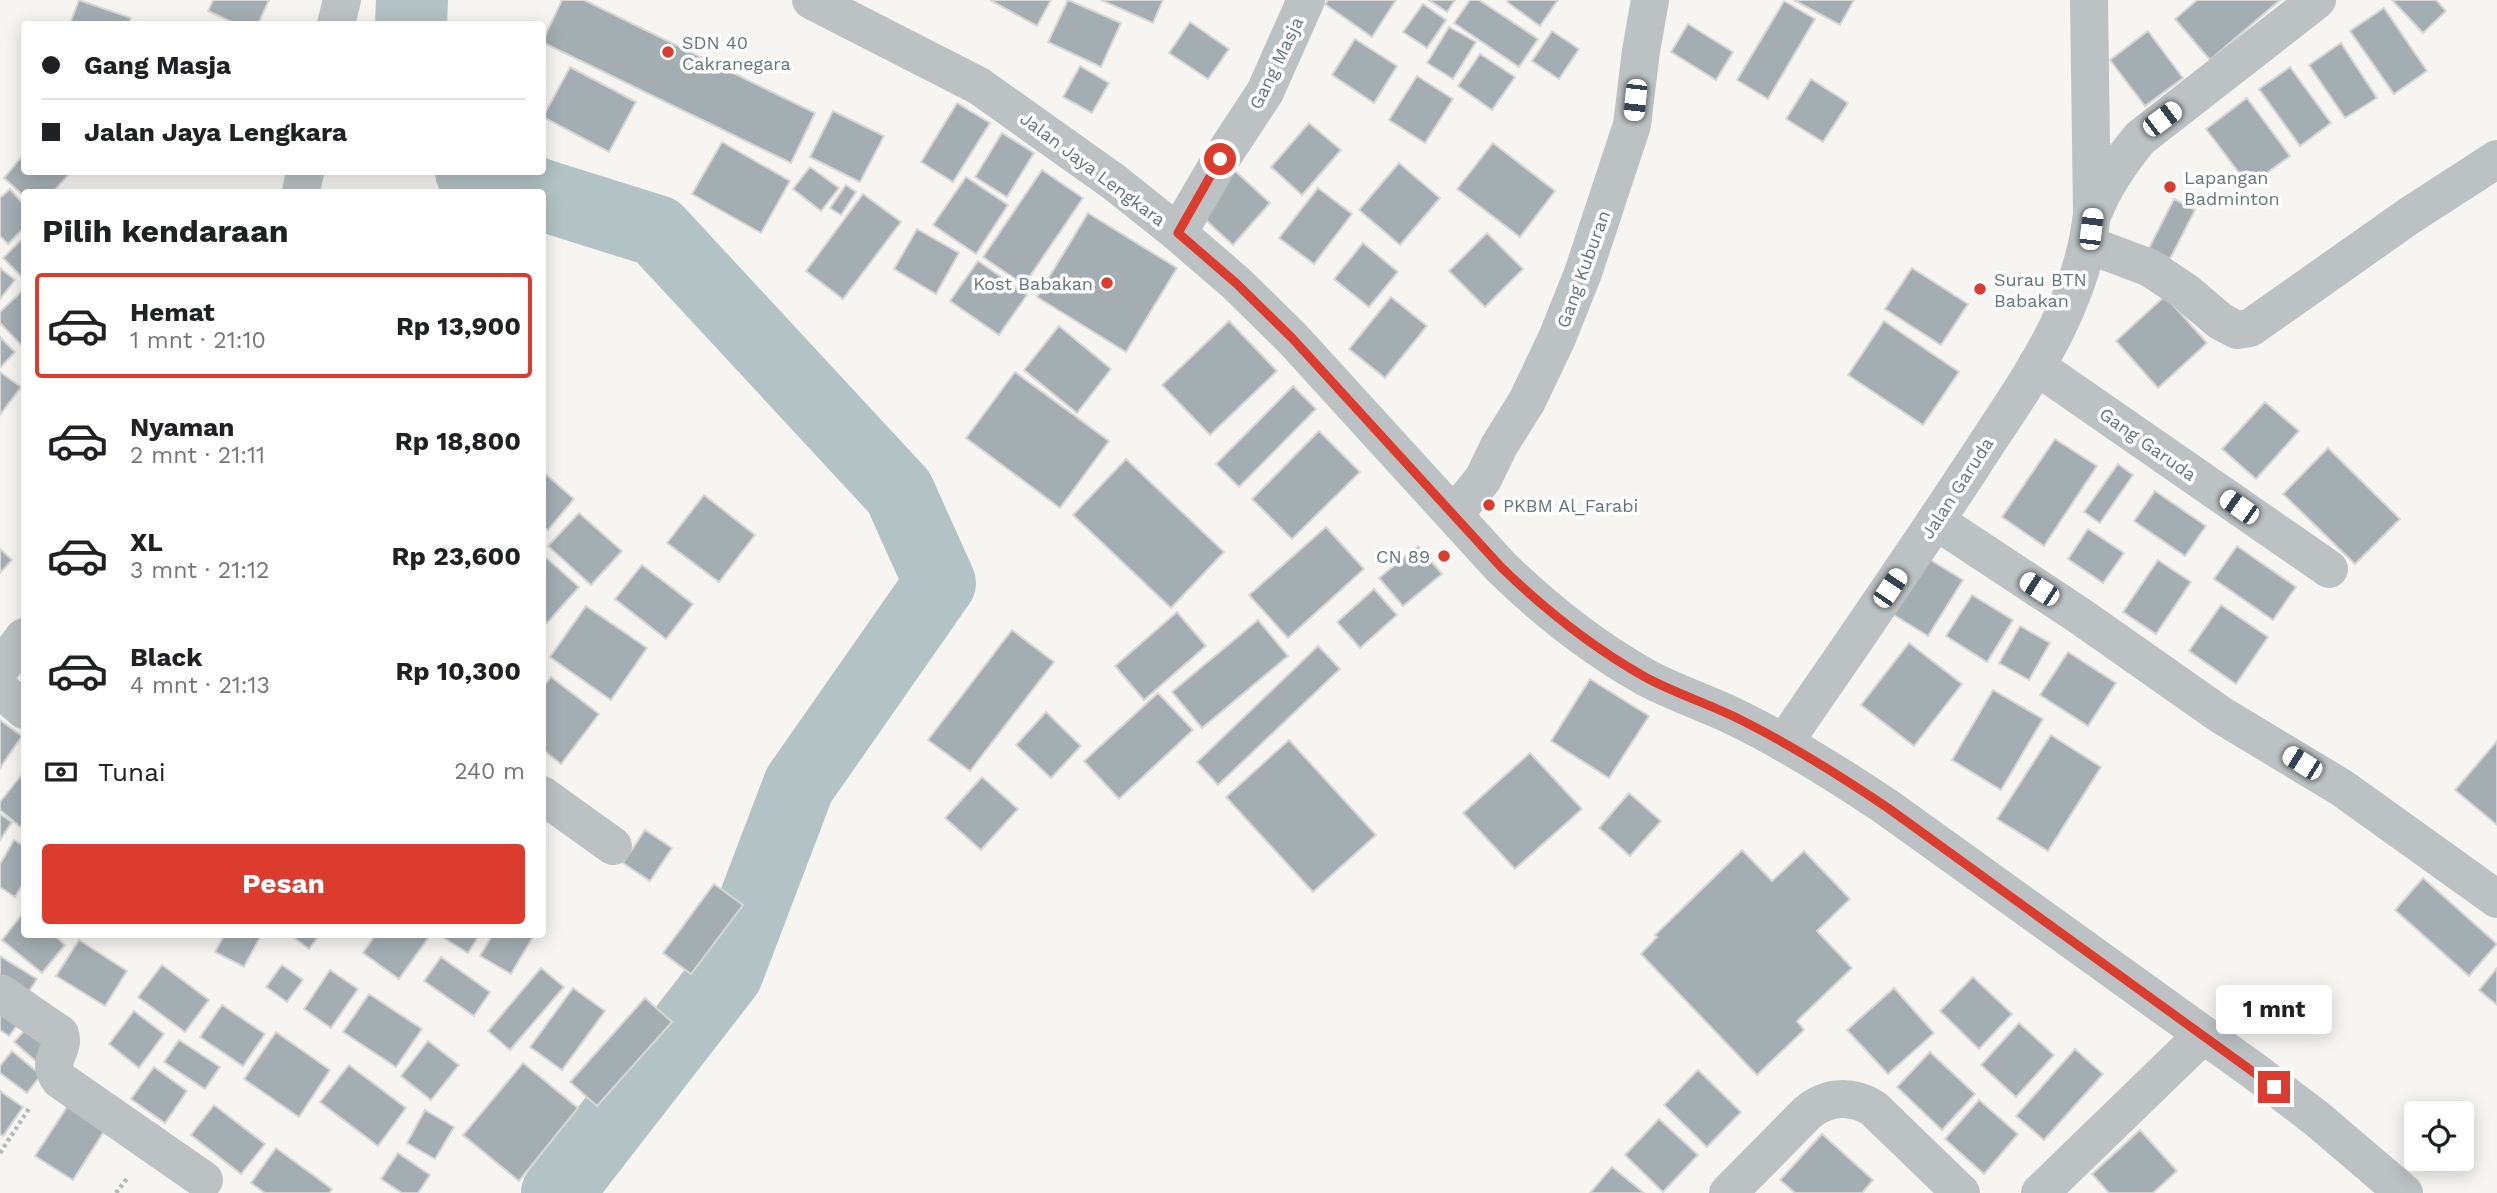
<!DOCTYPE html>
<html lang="id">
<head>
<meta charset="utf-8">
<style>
	body { margin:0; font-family:"Work Sans",sans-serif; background:#f2f2f2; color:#202124; height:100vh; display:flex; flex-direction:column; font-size:26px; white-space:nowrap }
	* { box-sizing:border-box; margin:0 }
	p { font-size:23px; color:#757577 }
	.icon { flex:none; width:38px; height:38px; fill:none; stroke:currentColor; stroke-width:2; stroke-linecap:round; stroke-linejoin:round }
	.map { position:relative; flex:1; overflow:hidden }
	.sheet { position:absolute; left:21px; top:189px; width:525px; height:749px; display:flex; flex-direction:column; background:#fff; border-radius:7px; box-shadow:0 4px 18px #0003 }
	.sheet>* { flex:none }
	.hud { position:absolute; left:21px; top:21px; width:525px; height:154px; border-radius:7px; box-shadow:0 4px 18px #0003; display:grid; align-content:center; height:154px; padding:0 21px; background:#fff }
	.tools { position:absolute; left:2404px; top:1101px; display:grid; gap:14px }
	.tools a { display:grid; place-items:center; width:70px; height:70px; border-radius:7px; background:#fff; box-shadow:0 4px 18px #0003; font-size:35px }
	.end { position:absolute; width:32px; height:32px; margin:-16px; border:9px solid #db3c2d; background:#fff; box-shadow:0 0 0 4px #fff }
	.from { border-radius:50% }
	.bubble { position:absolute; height:49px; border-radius:7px; background:#fff; box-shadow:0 4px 18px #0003; font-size:23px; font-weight:700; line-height:49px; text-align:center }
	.car { position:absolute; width:21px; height:42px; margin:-21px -10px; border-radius:9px; box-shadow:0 0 5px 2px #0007; background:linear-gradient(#fff 24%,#345 0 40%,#fff 0 76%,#345 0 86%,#fff 0) }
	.hud b { display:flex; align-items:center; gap:24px; height:66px; font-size:26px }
	.hud b+b { border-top:2px solid #e0e0e0 }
	.hud i { width:18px; height:18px; background:#202124 }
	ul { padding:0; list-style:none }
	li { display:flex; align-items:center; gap:21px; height:105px; margin:0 14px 10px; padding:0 7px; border:4px solid transparent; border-radius:7px }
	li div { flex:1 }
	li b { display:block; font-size:26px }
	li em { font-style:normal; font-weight:700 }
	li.active { border-color:#db3c2d }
	li>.icon { width:63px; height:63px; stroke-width:1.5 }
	h2 { padding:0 21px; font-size:32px; line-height:84px }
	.pay { display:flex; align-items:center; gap:18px; height:77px; padding:0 21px; font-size:26px }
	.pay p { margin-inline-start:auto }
	.action { display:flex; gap:14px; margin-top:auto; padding:14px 21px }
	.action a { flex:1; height:80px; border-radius:7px; background:#db3c2d; color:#fff; font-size:28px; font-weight:700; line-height:80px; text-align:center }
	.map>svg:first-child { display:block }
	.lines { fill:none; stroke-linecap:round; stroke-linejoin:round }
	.river { stroke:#b3c2c4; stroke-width:72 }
	.building { fill:#a4aeb2; stroke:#d7d7d5; stroke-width:2 }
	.path { stroke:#b5b9bb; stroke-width:4.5; stroke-dasharray:3.5 3.5; stroke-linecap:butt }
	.minor { stroke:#bcc2c4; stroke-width:38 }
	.route { stroke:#db3c2d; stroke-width:9 }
	.poi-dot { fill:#db3c2d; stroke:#fff; stroke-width:2.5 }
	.labels { text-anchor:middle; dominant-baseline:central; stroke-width:7; stroke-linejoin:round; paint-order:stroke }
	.poi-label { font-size:18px; fill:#62757c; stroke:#fff; text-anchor:start }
	.street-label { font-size:18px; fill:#62757c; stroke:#fff }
</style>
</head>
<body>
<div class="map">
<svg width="2497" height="1193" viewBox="0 0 2497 1193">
	<rect width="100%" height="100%" fill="#f6f5f2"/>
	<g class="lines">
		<!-- river -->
		<g class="river">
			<path d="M411,24L412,0"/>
			<path d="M471,172L535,192"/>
			<path d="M542,195L657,231L899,492L940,583L799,785L727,974L557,1193"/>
		</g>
	</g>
	<!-- building -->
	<g class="building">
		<path d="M79,0L131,18L129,24H70Z"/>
		<path d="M213,0H269L258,24H236L208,11Z"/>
		<path d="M562,0H584L815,113L791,163L542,42Z"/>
		<path d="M990,0H1051L1037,26Z"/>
		<path d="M1068,0L1121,23L1101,67L1048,42Z"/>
		<path d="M1101,0H1163L1153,23Z"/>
		<path d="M1328,0H1396L1372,37L1325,4Z"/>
		<path d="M1429,0H1455L1447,12Z"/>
		<path d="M1470,0H1479L1538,39L1519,67L1454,23Z"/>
		<path d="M1509,0H1558L1540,26L1507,2Z"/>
		<path d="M1794,0H1854L1840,25Z"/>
		<path d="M2197,0H2280L2210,60L2175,19Z"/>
		<path d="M2392,0H2436L2446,11L2423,33Z"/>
		<path d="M1784,1L1815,19L1768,99L1737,80Z"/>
		<path d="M1423,4L1446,20L1427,48L1403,32Z"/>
		<path d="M2384,8L2427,71L2394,94L2350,31Z"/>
		<path d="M1190,22L1229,49L1208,79L1169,53Z"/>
		<path d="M1688,24L1733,52L1716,80L1671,52Z"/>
		<path d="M1449,27L1476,42L1453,79L1427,63Z"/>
		<path d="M1552,31L1579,49L1559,79L1532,61Z"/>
		<path d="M2148,31L2183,78L2145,106L2110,60Z"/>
		<path d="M1355,39L1397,66L1374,103L1332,75Z"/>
		<path d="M2341,43L2377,98L2345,118L2309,65Z"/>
		<path d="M1480,54L1515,77L1492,110L1458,86Z"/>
		<path d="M1080,66L1109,83L1092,113L1063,97Z"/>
		<path d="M570,67L636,102L609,152L543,117Z"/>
		<path d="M2290,67L2331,123L2300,146L2259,89Z"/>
		<path d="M1417,76L1453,99L1425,143L1389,120Z"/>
		<path d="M1811,79L1848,103L1823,142L1786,119Z"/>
		<path d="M2247,98L2290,156L2249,186L2206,129Z"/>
		<path d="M957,103L990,123L953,182L921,162Z"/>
		<path d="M833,111L884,136L860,182L810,157Z"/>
		<path d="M1309,123L1341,150L1302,195L1271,167Z"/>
		<path d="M1002,133L1034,153L1007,197L975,177Z"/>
		<path d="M722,142L790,181L761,233L692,194Z"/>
		<path d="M1493,143L1555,191L1520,237L1457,189Z"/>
		<path d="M24,154V172H66L69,174L53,192H24V196L4,178Z"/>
		<path d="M1399,163L1440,198L1400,245L1359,210Z"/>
		<path d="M810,167L839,188L821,211L793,189Z"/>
		<path d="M1233,169L1270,203L1233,245L1195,210Z"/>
		<path d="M1042,170L1083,198L1024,285L983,257Z"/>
		<path d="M966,177L1008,205L976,254L933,225Z"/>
		<path d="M846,185L856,192L841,215L830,208Z"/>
		<path d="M1318,188L1352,214L1314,264L1279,238Z"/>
		<path d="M10,189L24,205V228L8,244L0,236V198Z"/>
		<path d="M863,194L901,222L843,299L806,271Z"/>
		<path d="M2174,199L2195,210L2170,259L2149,248Z"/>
		<path d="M1088,213L1177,268L1126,352L1037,297Z"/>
		<path d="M917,229L959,253L936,294L894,269Z"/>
		<path d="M1487,233L1523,269L1485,307L1449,271Z"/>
		<path d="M24,237V279L3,258Z"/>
		<path d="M1363,243L1398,272L1369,307L1334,279Z"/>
		<path d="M978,261L1027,295L999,335L950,301Z"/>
		<path d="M0,268L15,280L0,299Z"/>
		<path d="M1912,268L1968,304L1941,345L1885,309Z"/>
		<path d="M23,290L24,291V348L0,323V312Z"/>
		<path d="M2165,296L2207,343L2158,388L2116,341Z"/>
		<path d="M1391,297L1427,326L1385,378L1349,349Z"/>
		<path d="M1229,321L1277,371L1210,435L1162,385Z"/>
		<path d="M1884,321L1959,372L1923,425L1848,375Z"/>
		<path d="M1059,326L1111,369L1077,413L1024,370Z"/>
		<path d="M0,337L15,352L1,367L0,366Z"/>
		<path d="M0,372L21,387L0,415Z"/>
		<path d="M1015,372L1109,441L1060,508L966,438Z"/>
		<path d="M1293,386L1316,409L1239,487L1216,464Z"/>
		<path d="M2265,402L2299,431L2256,479L2222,449Z"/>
		<path d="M1319,431L1360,472L1292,539L1252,499Z"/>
		<path d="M2055,439L2097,466L2044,546L2002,517Z"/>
		<path d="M2328,448L2400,519L2355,564L2283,494Z"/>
		<path d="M1126,459L1224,552L1171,608L1073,515Z"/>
		<path d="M2118,464L2133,475L2100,523L2084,512Z"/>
		<path d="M542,471L574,499L548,530L542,526Z"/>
		<path d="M2155,491L2206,526L2185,556L2134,521Z"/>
		<path d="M704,495L755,535L719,582L667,543Z"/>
		<path d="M579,513L622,551L591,585L548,546Z"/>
		<path d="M1326,527L1364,569L1288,638L1249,595Z"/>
		<path d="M2088,529L2124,553L2103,583L2068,559Z"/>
		<path d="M1418,546L1442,574L1403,606L1379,578Z"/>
		<path d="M2237,546L2296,587L2273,620L2214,579Z"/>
		<path d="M0,549L12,560L0,573Z"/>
		<path d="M1919,553L1963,580L1928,636L1884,609Z"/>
		<path d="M542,554L579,587L547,623L542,618Z"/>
		<path d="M2158,560L2191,582L2156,634L2123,612Z"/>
		<path d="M642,565L693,604L666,639L615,599Z"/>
		<path d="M1374,589L1397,615L1360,648L1337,622Z"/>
		<path d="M1972,595L2013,620L1987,662L1946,636Z"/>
		<path d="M2221,605L2268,637L2236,684L2189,651Z"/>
		<path d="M586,606L647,648L611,700L550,657Z"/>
		<path d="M1177,612L1206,646L1144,700L1115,666Z"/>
		<path d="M1258,620L1288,656L1202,728L1172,692Z"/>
		<path d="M2020,626L2050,643L2029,680L1999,663Z"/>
		<path d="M1012,630L1054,662L970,771L928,740Z"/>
		<path d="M1909,643L1962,684L1914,746L1861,705Z"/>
		<path d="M1318,646L1340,669L1218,785L1197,762Z"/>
		<path d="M2068,652L2116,683L2088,726L2040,695Z"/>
		<path d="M551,677L599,714L561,764L542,749V688Z"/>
		<path d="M1590,679L1649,716L1609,778L1551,741Z"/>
		<path d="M1993,690L2043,719L2001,790L1952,760Z"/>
		<path d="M1158,693L1193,730L1119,799L1084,761Z"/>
		<path d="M1046,712L1081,746L1051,778L1016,745Z"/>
		<path d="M0,720L22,736L0,768Z"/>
		<path d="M2051,735L2101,767L2048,851L1997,819Z"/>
		<path d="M1289,740L1376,835L1313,892L1226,797Z"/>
		<path d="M2497,741V825L2455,790Z"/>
		<path d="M1530,753L1582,809L1515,869L1463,813Z"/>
		<path d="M24,772V830L0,810V802Z"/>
		<path d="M982,777L1018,809L981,850L945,818Z"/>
		<path d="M1629,793L1661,821L1630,856L1599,828Z"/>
		<path d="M0,814L12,822L0,840Z"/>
		<path d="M645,830L672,848L650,881L623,863Z"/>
		<path d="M14,840L24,846V882L15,897L0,887V864Z"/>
		<path d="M1742,850L1772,881L1804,851L1850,899L1817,931L1852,968L1797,1021L1804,1030L1757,1075L1641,954L1657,937L1655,935Z"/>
		<path d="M2423,878L2497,944L2469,976L2395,910Z"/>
		<path d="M714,884L743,905L691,974L663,953Z"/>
		<path d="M24,912V934H53L65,945L42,973L2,940Z"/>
		<path d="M225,934H254L260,937L244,967L215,952Z"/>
		<path d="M289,934H320L309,949Z"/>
		<path d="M376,934H429L430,935L399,979L363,953Z"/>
		<path d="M446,934H474L478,937L468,953L444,938Z"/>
		<path d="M493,934L534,935L511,974L480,956Z"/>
		<path d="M79,940L127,971L105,1006L56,976Z"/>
		<path d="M0,956L37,979L22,1002L0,988Z"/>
		<path d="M441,957L490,992L474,1016L424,981Z"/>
		<path d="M162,965L209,1000L185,1032L138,997Z"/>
		<path d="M282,965L303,980L287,1002L266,987Z"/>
		<path d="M541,968L564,987L510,1050L488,1031Z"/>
		<path d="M2497,968V1005L2479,990Z"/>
		<path d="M330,970L358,989L331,1028L304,1009Z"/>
		<path d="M1973,977L2012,1014L1979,1049L1940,1011Z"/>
		<path d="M573,988L605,1011L562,1070L530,1047Z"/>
		<path d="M1894,988L1934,1033L1888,1074L1847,1030Z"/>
		<path d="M369,994L422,1029L396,1067L343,1032Z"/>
		<path d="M0,997L25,1015L9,1036L0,1030Z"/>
		<path d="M645,998L672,1022L597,1106L570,1082Z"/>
		<path d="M222,1005L265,1034L243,1066L200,1037Z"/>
		<path d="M134,1011L164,1034L139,1068L109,1044Z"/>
		<path d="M33,1021L58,1043L39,1064L14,1042Z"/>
		<path d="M2019,1023L2054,1055L2016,1097L1981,1065Z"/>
		<path d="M276,1032L330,1070L299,1117L244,1079Z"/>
		<path d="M179,1040L220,1067L205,1089L164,1062Z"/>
		<path d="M428,1041L459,1065L431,1100L401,1076Z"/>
		<path d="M2075,1049L2103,1074L2044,1140L2016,1116Z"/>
		<path d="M12,1051L41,1075L27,1093L0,1073V1066Z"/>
		<path d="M1930,1052L1975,1094L1942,1130L1897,1087Z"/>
		<path d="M523,1063L578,1108L519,1181L463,1135Z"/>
		<path d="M349,1065L406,1108L378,1146L320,1102Z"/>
		<path d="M154,1067L187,1091L165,1123L131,1099Z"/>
		<path d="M1698,1070L1741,1112L1707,1147L1664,1105Z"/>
		<path d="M0,1091L23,1107L3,1136L0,1134Z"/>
		<path d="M1979,1100L2018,1134L1984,1174L1945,1139Z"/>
		<path d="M71,1101L108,1125L73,1180L35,1156Z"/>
		<path d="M214,1105L265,1144L241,1174L191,1135Z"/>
		<path d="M425,1110L454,1127L435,1159L407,1143Z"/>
		<path d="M1659,1119L1698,1155L1663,1192L1625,1155Z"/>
		<path d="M2140,1130L2177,1171L2153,1193H2109L2092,1174Z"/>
		<path d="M1822,1134L1873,1180L1862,1193H1795L1780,1180Z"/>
		<path d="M276,1148L332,1189L329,1193H265L251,1183Z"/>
		<path d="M398,1153L430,1175L418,1193H402L381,1179Z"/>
		<path d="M1612,1167L1644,1193H1590Z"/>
	</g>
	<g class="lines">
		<!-- path -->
		<g class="path">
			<path d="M0,1153L30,1107"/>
			<path d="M116,1193L128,1177"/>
		</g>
		<!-- minor -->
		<g class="minor">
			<path d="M811,0L979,86L1114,182L1178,233L1237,284L1292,338L1501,567C1544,609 1592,647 1645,677C1674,693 1707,703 1737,718C1790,744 1839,775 1888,808L2254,1071L2316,1118L2404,1193"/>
			<path d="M336,24L342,0"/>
			<path d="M301,192L305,172"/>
			<path d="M2095,209C2106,182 2121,161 2140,138L2317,0"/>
			<path d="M1178,233L1221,159L1265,92L1306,0"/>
			<path d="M2089,245L2150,268L2186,292L2220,321L2237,330L2250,328L2409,216L2497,159"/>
			<path d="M2036,366L2329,569"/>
			<path d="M1454,515L1483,479L1499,446L1527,401L1557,338L1583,273L1632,125L1641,51L1650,0"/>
			<path d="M1936,521L2080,616L2221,715L2342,788L2497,899"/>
			<path d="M0,669L24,637"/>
			<path d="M0,689L24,710"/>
			<path d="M1784,743C1847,651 1911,559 1972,466C2024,385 2081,313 2092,214L2089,0"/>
			<path d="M542,795L613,846"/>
			<path d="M0,993L60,1034C66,1052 44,1059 60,1080L204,1180"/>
			<path d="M1728,1193L1808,1112C1828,1096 1851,1095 1873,1108L1961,1193"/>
			<path d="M2040,1193L2203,1035"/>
		</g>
	</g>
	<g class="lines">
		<!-- route -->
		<path class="route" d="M1220,159L1178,233L1237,284L1292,338L1501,567C1544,609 1592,647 1645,677C1674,693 1707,703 1737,718C1790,744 1839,775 1888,808L2274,1087"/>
	</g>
	<!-- markers -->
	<g class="poi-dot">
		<circle cx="668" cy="52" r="7"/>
		<circle cx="2170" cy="187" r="7"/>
		<circle cx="1107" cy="283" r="7"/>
		<circle cx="1980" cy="289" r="7"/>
		<circle cx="1489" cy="505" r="7"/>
		<circle cx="1444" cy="556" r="7"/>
	</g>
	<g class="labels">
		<!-- poi labels -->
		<g class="poi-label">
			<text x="682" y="42">SDN 40<tspan x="682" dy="21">Cakranegara</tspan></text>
			<text x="2184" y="177">Lapangan<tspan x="2184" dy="21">Badminton</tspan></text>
			<text x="1994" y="279">Surau BTN<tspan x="1994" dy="21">Babakan</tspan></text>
			<text x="1093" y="283" text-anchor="end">Kost Babakan</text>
			<text x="1503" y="505">PKBM Al_Farabi</text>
			<text x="1430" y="556" text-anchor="end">CN 89</text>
		</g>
		<!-- street labels -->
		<g class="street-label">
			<text transform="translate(1276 63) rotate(-64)">Gang Masja</text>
			<text transform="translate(1093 169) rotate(37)">Jalan Jaya Lengkara</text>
			<text transform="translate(1583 269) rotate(-70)">Gang Kuburan</text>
			<text transform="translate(2148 444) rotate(35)">Gang Garuda</text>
			<text transform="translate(1957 488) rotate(-57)">Jalan Garuda</text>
		</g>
	</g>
</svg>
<div class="tools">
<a><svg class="icon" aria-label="locate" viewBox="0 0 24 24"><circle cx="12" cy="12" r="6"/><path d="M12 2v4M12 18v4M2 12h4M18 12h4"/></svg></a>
</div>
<i class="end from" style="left:1220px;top:159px"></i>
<i class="end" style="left:2274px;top:1087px"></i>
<div class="bubble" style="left:2216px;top:985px;width:116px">1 mnt</div>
<i class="car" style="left:1635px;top:100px;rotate:186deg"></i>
<i class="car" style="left:2162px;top:119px;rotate:53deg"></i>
<i class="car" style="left:2091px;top:229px;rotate:7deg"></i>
<i class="car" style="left:2239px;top:507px;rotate:305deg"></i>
<i class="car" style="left:1890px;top:588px;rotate:34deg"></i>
<i class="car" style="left:2039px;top:589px;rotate:303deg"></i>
<i class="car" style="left:2302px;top:763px;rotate:302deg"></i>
<div class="hud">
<b><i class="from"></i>Gang Masja</b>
<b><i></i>Jalan Jaya Lengkara</b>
</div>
<section class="sheet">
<h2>Pilih kendaraan</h2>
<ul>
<li class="active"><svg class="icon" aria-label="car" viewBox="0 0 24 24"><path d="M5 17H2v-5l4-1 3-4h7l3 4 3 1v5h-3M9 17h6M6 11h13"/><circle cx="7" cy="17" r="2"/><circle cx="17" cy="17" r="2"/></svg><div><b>Hemat</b><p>1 mnt · 21:10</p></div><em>Rp 13,900</em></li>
<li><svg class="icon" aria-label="car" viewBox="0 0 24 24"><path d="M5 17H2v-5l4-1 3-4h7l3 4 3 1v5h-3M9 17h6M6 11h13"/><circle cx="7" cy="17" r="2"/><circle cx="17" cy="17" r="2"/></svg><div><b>Nyaman</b><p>2 mnt · 21:11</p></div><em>Rp 18,800</em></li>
<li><svg class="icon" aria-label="car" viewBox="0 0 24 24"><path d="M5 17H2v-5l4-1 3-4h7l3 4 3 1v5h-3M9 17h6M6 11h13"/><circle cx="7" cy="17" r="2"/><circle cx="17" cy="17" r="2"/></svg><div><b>XL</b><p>3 mnt · 21:12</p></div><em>Rp 23,600</em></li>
<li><svg class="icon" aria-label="car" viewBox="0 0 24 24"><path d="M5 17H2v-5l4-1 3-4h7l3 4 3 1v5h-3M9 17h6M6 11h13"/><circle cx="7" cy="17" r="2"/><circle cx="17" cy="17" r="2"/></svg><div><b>Black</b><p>4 mnt · 21:13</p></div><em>Rp 10,300</em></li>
</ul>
<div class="pay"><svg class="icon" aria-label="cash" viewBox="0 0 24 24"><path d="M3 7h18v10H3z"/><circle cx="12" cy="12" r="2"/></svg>Tunai<p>240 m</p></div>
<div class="action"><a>Pesan</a></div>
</section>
</div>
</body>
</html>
